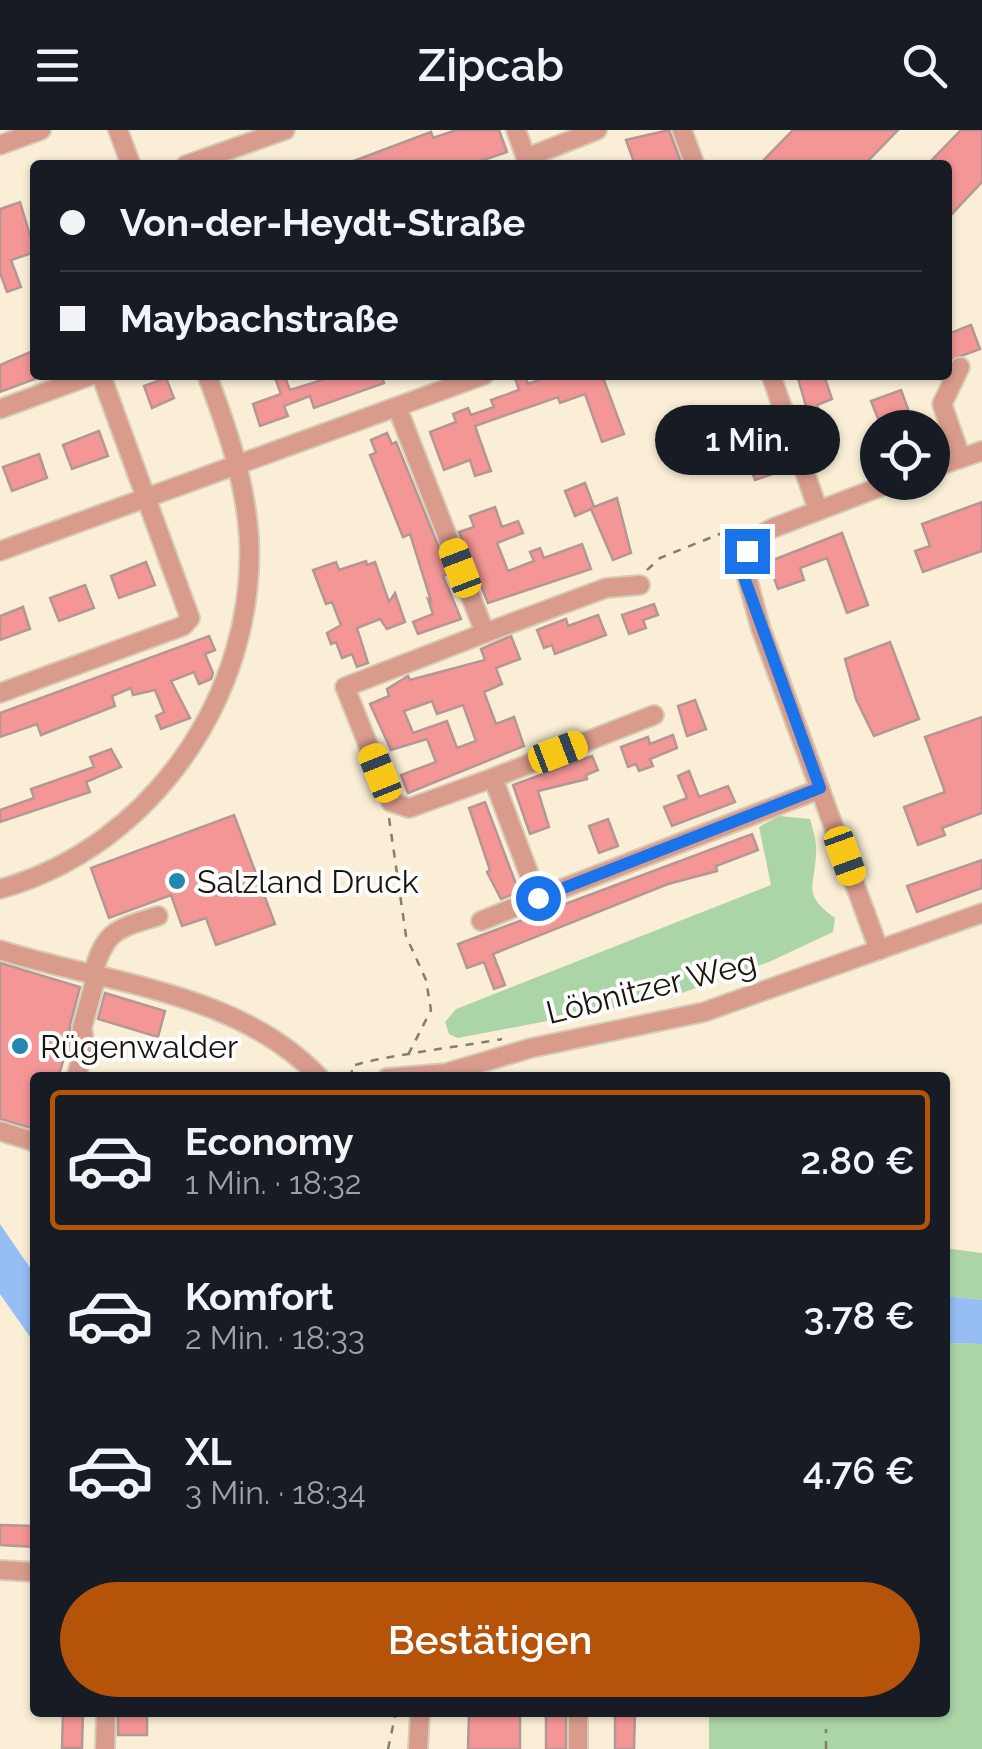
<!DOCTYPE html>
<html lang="de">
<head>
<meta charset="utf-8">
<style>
	body { margin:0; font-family:Raleway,sans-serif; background:#242831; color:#f1f3f6; height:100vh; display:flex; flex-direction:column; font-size:38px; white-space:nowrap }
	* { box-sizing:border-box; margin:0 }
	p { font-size:32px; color:#9ea1a6 }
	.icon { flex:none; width:55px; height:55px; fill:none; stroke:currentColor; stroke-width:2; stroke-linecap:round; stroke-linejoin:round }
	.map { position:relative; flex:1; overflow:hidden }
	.sheet { position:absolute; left:30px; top:942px; width:920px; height:645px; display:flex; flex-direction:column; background:#171b24; border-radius:10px; box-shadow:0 2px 8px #0004 }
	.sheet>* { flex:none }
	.banner { position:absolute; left:30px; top:30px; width:922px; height:220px; border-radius:10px; box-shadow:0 2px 8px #0004; display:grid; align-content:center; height:220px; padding:0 30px; background:#171b24 }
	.tools { position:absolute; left:860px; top:280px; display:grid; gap:20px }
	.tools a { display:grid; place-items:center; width:90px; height:90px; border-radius:50%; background:#171b24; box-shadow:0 2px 8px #0004; font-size:50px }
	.end { position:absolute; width:45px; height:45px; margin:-22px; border:12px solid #1a73e8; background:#fff; box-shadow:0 0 0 5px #fff }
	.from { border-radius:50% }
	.bubble { position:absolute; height:70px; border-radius:35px; background:#171b24; box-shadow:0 2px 8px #0004; font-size:32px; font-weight:600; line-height:70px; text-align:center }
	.car { position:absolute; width:30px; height:60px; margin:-30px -15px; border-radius:12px; box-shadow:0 0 8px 2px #0007; background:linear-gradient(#f5c518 24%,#345 0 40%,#f5c518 0 76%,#345 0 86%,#f5c518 0) }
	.banner b { display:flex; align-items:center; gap:35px; height:95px; font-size:38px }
	.banner b+b { border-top:2px solid #363941 }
	.banner i { width:25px; height:25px; background:#f1f3f6 }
	ul { padding:18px 0 0; list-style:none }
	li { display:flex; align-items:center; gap:30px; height:140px; margin:0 20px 15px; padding:0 10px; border:5px solid transparent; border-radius:10px }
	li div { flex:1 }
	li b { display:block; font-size:38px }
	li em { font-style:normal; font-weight:600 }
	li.selected { border-color:#b45309 }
	li>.icon { width:90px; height:90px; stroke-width:1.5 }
	.primary-button { display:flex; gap:20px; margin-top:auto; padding:20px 30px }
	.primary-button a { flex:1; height:115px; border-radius:60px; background:#b45309; color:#fff; font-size:40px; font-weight:600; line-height:115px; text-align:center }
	header { display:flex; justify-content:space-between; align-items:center; height:130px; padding:0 30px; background:#171b24; font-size:45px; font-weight:600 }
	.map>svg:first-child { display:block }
	.green { fill:#acd5a7 }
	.water { fill:#96bef5 }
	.building { fill:#f49696; stroke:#b49695; stroke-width:2.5; fill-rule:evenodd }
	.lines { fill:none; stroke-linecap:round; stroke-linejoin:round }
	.minor-casing { stroke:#d6ccb6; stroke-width:22 }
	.path { stroke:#857e6d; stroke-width:2.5; stroke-dasharray:8 8; stroke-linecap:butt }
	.minor { stroke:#d99b8c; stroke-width:18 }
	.route { stroke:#1a73e8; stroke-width:12 }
	.poi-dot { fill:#2586b1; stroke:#fdfdfd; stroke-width:4 }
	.labels { text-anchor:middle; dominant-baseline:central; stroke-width:8; stroke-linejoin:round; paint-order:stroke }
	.poi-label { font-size:32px; fill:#19150c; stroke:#fdfdfd; text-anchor:start }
	.street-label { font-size:32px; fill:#19150c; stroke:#fdfdfd }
</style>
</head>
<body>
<header><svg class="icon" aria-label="menu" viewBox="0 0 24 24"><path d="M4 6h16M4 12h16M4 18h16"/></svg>Zipcab<svg class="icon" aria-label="search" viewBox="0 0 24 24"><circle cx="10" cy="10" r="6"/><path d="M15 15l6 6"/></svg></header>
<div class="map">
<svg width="982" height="1619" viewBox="0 0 982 1619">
	<rect width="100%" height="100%" fill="#faefd6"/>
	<!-- green -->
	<g class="green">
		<path d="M779,686L810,689C813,700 817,712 816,723C815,758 801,763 835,788L833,802L769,832L668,868L458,908L449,904L445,892L456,879L771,755L759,697Z"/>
		<path d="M945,1118L982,1123V1170L945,1166Z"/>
		<path d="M945,1213L982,1214V1619H709V1583L945,1582Z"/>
	</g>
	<!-- water -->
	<g class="water">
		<path d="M0,1094L35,1145V1214L0,1164Z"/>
		<path d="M945,1166L982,1170V1214L945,1213Z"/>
	</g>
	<!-- building -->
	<g class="building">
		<path d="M456,0H499L507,22L469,35H343L431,2L433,8Z"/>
		<path d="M669,0L682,35H635L626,10Z"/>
		<path d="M793,0H898L864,35H759Z"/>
		<path d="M961,0H982V52L948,88V35H927Z"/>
		<path d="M20,72L35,122L11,130L21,157L7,162L0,143V79Z"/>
		<path d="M971,195L980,219L948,231V204Z"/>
		<path d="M35,220V249L0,262V235Z"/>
		<path d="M274,245H284L290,260L338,245H381L384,253L314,278L310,266L284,276L288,286L260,296L253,274L281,264Z"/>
		<path d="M514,245H525L528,254L553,245H602L624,304L602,312L585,264L560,273L558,267L475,296L491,341L475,346L470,330L444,340L430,302L456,292L453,284L468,278L471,285L494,277L491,270L519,260Z"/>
		<path d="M797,245H824L832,269L817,275L821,286L810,290Z"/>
		<path d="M166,248L174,268L152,278L144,256Z"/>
		<path d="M901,260L911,287L889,295L886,288L879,291L871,271Z"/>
		<path d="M763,282L784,340L755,350L734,292Z"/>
		<path d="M99,301L108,326L72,339L63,315Z"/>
		<path d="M387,303L392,314L396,312L437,413L449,444L443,446L461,489L418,504L413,492L433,484L428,469L431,471L410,404L403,407L370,325L376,323L371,310Z"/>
		<path d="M39,324L47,348L12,361L3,337Z"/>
		<path d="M585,353L594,377L617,368L631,423L613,430L591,379L575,386L565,361Z"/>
		<path d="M982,372V421L923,442L915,421L930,416L922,394Z"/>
		<path d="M495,377L502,397L518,391L523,403L497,413L508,441L534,431L530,422L540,418L544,428L582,414L591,439L488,473L459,402L474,397L470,386Z"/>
		<path d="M842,403L868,475L847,483L827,428L800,438L804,450L778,459L768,432Z"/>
		<path d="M366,431L367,435L375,432L389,472L395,463L405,492L387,499L380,489L357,498L368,533L357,537L352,524L342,528L336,512L331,514L327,503L341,495L332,472L326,474L313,440L336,432L339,440Z"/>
		<path d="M146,432L155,455L119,468L111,446Z"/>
		<path d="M85,455L94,478L59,491L50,468Z"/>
		<path d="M654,474L658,485L643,490L646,498L629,504L622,485Z"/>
		<path d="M23,477L30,499L0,510V486Z"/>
		<path d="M598,485L606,505L555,524L552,515L544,518L537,500L566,489L568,496Z"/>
		<path d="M209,506L215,520L205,524L213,543L211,549L199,554L194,542L171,551L190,588L161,599L156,586L164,582L155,560L133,565L131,558L112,566L115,576L51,601L41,605L37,594L0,607V583Z"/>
		<path d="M511,506L520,529L496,538L502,554L484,562L496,594L514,587L524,616L408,663L401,645L436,632L427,609L391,620L370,574L389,566L387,559L408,546L410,550L485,530L481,519ZM432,571L437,584L463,575L476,611L457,618L447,591L413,603L404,581Z"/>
		<path d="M890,512L919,589L874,606L856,569L845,529Z"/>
		<path d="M695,570L706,599L687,606L678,576Z"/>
		<path d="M982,587V683L942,698L945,705L918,715L904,677L945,662L925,607Z"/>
		<path d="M673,605L677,618L650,629L653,636L639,641L636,634L628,637L621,617L648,607L650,614Z"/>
		<path d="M111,619L121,637L86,652L90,662L0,692V680L34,668L31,659L94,637L90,627Z"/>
		<path d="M592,626L598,640L586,645L587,649L538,661L549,697L530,704L513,655Z"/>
		<path d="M689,641L699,667L728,656L735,672L672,696L664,677L687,668L678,646Z"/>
		<path d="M485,672L519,762L501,769L487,742L490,740L469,678Z"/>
		<path d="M234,685L275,794L216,815L206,788L182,796L171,765L109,788L91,738Z"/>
		<path d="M608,689L618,716L599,723L589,696Z"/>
		<path d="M752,704L758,720L716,736L717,741L668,754L493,824L505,855L494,859L484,832L467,838L458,814Z"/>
		<path d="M982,730V758L917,782L907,756Z"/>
		<path d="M0,833L80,857L70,895L68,929L64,928L58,948H35V999L0,989Z"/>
		<path d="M105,863L165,881L158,907L98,889Z"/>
		<path d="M0,1395L35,1396V1417L0,1415Z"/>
		<path d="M63,1582H83L82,1618H62Z"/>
		<rect x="118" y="1582" width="29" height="23"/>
		<path d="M469,1582H520V1619H468Z"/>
		<rect x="546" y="1582" width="20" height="37"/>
		<path d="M615,1582H635L634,1619H615Z"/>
	</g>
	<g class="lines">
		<defs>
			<g id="minor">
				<path d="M118,0L131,35"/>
				<path d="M516,0L526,28L597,0"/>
				<path d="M682,0L695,35"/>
				<path d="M0,15L41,0"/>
				<path d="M186,35L285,0"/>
				<path d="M960,237L942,274L961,328"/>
				<path d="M771,245L818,380"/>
				<path d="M397,277L485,503L345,557L391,672L409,678L493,648L538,768L820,659"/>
				<path d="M0,279L92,245"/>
				<path d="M932,338L982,321"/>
				<path d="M0,421L484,245"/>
				<path d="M485,503L606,458L640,455"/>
				<path d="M0,563L183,496L190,488L101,245"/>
				<path d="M493,648L654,585"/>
				<path d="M0,759C152,717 257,563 249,407C245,350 227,298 207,245"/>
				<path d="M481,791L538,768"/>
				<path d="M0,820C108,854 238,861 320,948"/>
				<path d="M879,820L761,499L743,434L757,407L773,398L893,352"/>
				<path d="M93,843C106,799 117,799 158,786"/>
				<path d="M76,948L85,915L82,898L97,844"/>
				<path d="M387,948L446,943L531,918L704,882L982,783"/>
				<path d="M0,1001L35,1012"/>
				<path d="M0,1440L35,1442"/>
				<path d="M105,1619L106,1582"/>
				<path d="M418,1619L420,1582"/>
				<path d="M578,1619V1582"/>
			</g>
		</defs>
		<!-- minor casing -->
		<use href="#minor" class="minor-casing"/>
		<!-- path -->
		<g class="path">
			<path d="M647,440L660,428L747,393"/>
			<path d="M389,688L406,806L426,850L431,880L407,927"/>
			<path d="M353,948L351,937C361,929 477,914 502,909"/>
			<path d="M388,1619L396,1582"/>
			<path d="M826,1619V1599"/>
		</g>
		<!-- minor -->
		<use href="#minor" class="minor"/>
	</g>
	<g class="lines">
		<!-- route -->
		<path class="route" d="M538,768L820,658L744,447L747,421"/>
	</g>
	<!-- markers -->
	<g class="poi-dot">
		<circle cx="177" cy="751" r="10"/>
		<circle cx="20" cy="916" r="10"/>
	</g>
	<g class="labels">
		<!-- poi labels -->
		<g class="poi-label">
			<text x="197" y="751">Salzland Druck</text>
			<text x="40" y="916">Rügenwalder</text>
		</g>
		<!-- street labels -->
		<g class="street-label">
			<text transform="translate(651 857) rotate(-14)">Löbnitzer Weg</text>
		</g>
	</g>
</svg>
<div class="tools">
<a><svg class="icon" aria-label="locate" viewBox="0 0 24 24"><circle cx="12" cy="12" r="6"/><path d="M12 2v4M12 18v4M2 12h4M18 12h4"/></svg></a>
</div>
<i class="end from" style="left:538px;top:768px"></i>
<i class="end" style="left:747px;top:421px"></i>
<div class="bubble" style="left:655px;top:275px;width:185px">1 Min.</div>
<i class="car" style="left:460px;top:438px;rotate:339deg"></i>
<i class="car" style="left:558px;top:622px;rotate:69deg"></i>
<i class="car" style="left:380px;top:643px;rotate:338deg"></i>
<i class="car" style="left:845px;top:726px;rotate:160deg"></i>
<div class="banner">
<b><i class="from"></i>Von-der-Heydt-Straße</b>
<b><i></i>Maybachstraße</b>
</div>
<section class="sheet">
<ul>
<li class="selected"><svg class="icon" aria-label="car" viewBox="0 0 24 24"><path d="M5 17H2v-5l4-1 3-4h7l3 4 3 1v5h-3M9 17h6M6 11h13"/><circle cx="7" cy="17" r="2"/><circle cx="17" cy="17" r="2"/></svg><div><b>Economy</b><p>1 Min. · 18:32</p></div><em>2.80 €</em></li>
<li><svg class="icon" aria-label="car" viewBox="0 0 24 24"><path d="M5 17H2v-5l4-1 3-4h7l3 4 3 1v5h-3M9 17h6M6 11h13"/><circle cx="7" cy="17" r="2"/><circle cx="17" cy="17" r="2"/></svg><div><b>Komfort</b><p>2 Min. · 18:33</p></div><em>3.78 €</em></li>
<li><svg class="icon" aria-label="car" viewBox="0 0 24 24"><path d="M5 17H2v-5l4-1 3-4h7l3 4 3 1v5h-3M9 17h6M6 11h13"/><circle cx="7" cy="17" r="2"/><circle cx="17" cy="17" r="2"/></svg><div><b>XL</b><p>3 Min. · 18:34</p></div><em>4.76 €</em></li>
</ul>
<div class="primary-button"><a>Bestätigen</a></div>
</section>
</div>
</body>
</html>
